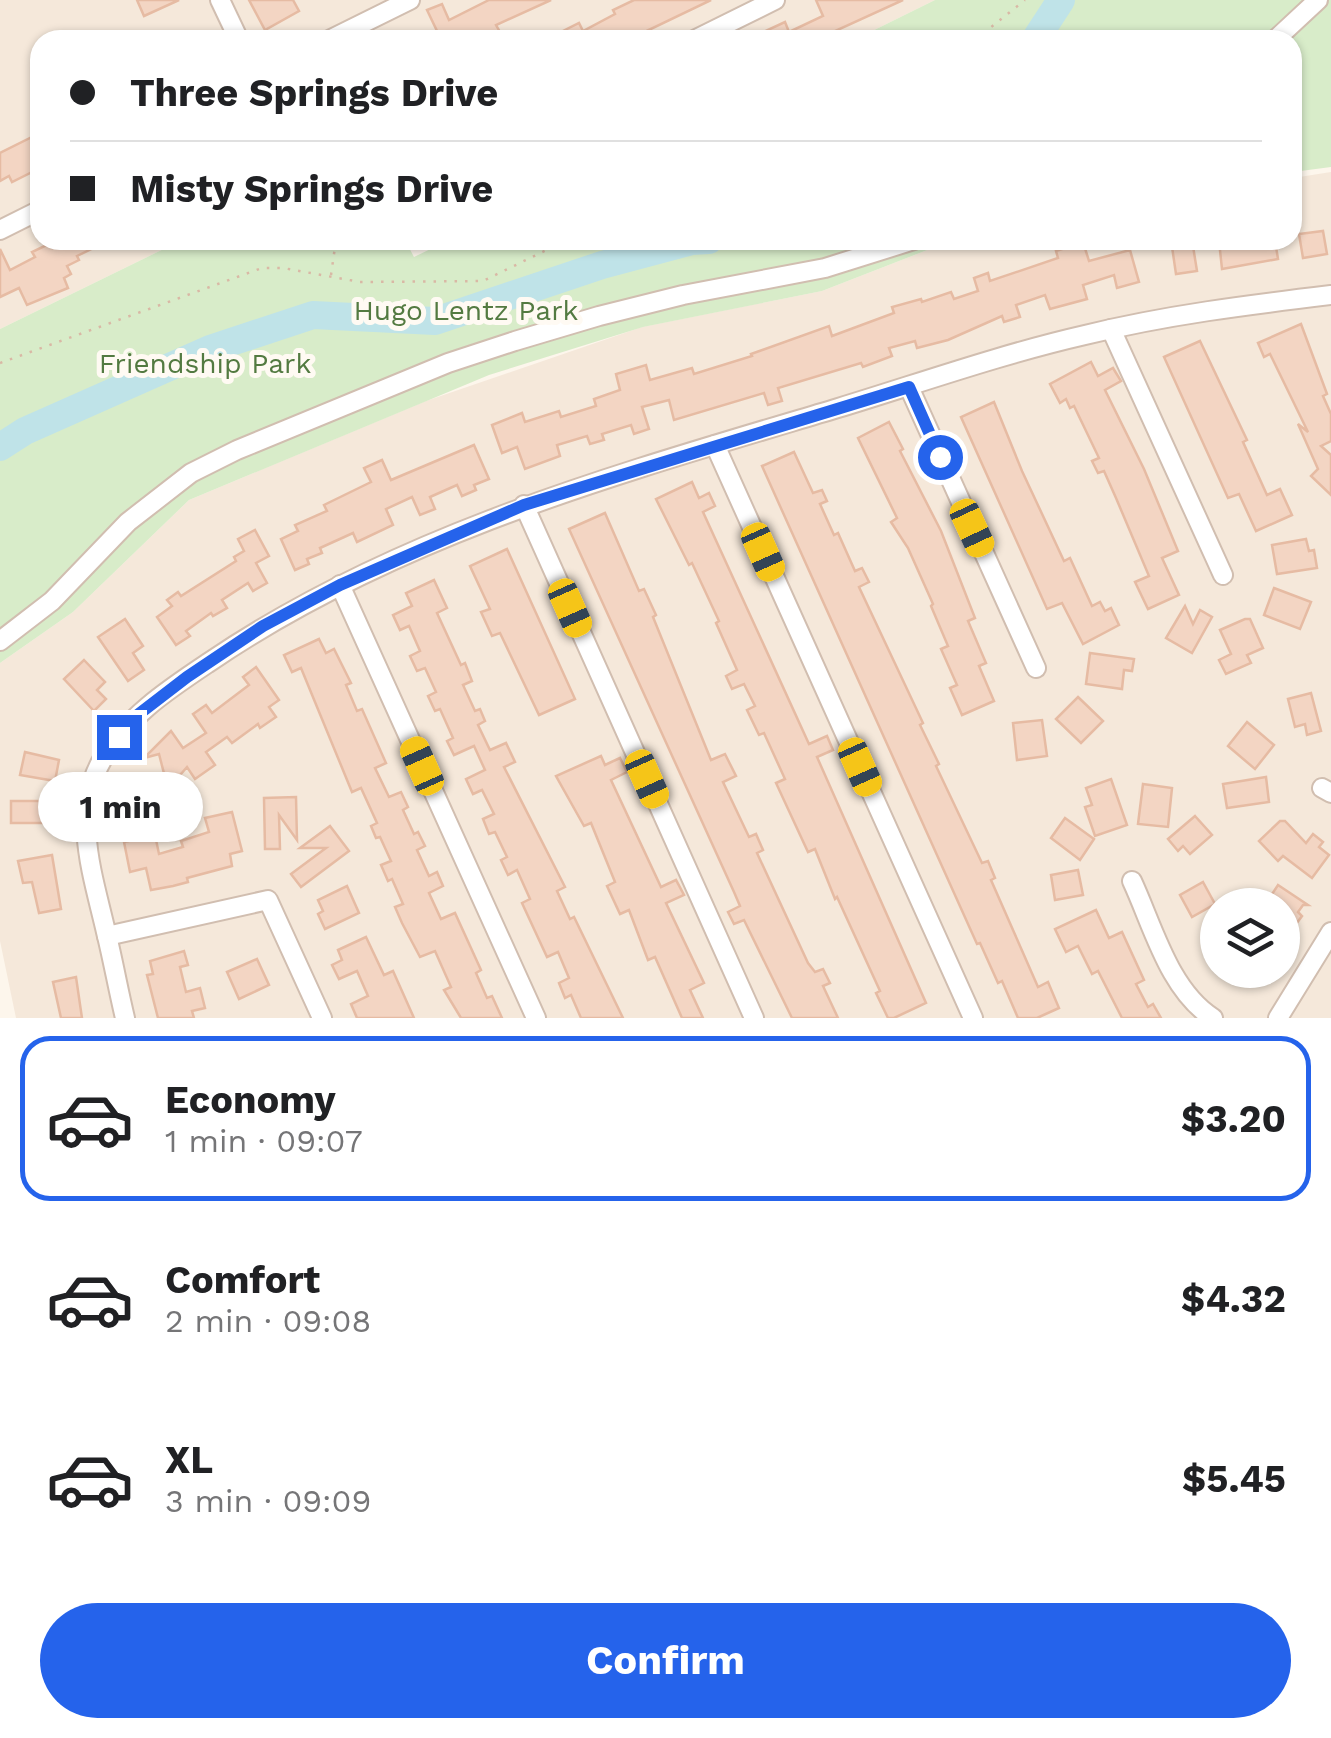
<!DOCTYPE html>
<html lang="en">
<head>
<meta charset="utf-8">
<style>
	body { margin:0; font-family:"Work Sans",sans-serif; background:#f6f6f6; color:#202124; height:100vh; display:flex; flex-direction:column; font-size:38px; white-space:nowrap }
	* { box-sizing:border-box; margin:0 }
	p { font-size:32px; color:#757577 }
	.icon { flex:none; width:55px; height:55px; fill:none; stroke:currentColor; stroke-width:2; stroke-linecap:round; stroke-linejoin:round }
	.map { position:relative; height:1018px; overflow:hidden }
	.side { display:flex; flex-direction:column; background:#fff; flex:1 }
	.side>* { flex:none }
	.hud { position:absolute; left:30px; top:30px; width:1272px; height:220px; border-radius:30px; box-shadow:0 2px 8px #0004; display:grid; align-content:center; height:220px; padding:0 40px; background:#fff }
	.tools { position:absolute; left:1200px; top:888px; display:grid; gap:20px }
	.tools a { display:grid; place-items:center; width:100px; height:100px; border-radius:50%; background:#fff; box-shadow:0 2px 8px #0004; font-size:50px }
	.end { position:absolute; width:45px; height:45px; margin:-22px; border:12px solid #2563eb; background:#fff; box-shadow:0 0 0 5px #fff }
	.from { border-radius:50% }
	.bubble { position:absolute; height:70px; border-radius:35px; background:#fff; box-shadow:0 2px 8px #0004; font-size:32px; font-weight:700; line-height:70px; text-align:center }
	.car { position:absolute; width:30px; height:60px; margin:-30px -15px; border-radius:12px; box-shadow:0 0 8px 2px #0007; background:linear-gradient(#f5c518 24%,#345 0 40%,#f5c518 0 76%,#345 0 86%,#f5c518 0) }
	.hud b { display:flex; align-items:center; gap:35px; height:95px; font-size:38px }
	.hud b+b { border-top:2px solid #e0e0e0 }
	.hud i { width:25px; height:25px; background:#202124 }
	ul { padding:18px 0 0; list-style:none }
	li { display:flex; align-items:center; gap:30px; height:165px; margin:0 20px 15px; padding:0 20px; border:5px solid transparent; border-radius:30px }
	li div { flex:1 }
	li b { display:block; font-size:38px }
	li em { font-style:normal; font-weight:700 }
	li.selected { border-color:#2563eb }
	li>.icon { width:90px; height:90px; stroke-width:1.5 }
	.cta { display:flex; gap:20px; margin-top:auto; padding:20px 40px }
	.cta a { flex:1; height:115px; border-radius:60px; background:#2563eb; color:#fff; font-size:40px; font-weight:700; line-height:115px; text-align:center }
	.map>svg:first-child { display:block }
	.residential { fill:#f5e8da; fill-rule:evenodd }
	.green { fill:#d8ecc9 }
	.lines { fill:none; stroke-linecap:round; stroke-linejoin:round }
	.river { stroke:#bfe3e8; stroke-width:28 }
	.building { fill:#f3d5c3; stroke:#e6bba3; stroke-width:2.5 }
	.minor-casing { stroke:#d1beb0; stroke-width:22 }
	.path { stroke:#d9b8a5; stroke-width:2.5; stroke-dasharray:2.5 8; stroke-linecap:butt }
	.minor { stroke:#fff; stroke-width:18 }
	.route { stroke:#2563eb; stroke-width:12 }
	.labels { text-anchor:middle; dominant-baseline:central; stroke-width:10; stroke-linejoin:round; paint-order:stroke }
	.park-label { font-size:28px; fill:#537a41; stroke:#fffaf3 }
</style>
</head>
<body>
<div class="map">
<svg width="1331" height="1018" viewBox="0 0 1331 1018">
	<rect width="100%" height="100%" fill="#fdf6ec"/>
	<!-- residential -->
	<g class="residential">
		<path d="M0,0H935L854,40H40V240H182L0,329Z"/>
		<path d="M1331,172V1018H16L0,941V663L73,612L189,500L426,401L642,327L822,291L953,240H1292L1293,178ZM1218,905H1282V970H1218Z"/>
	</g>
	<!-- green -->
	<g class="green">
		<path d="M935,0H1331V167L1293,172L1292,40H854Z"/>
		<path d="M182,240H405L414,257L449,240H953L822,291L643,327L489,375L189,500L73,612L0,663V329Z"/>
	</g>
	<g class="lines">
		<!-- river -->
		<g class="river">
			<path d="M1035,40L1061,0"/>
			<path d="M0,447L25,431L210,349L313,315L435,321L602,265L692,241L709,240"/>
		</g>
	</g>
	<!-- building -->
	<g class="building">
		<path d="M137,0H179L144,16Z"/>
		<path d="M249,0H293L299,11L265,30Z"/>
		<path d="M489,0H551L496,25L500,32L483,40H417L437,31L427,10L442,4L449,20Z"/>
		<path d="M634,0H711L628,40H545L579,23L583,31L615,14L613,10Z"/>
		<path d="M816,0H903L824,36L826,40H746L785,22L789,32L823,16Z"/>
		<path d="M40,133V168L12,182L9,176L0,181V153Z"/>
		<path d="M1323,231L1327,254L1303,258L1299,234Z"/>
		<path d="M57,240H110L77,256L79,260L67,266L71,274L64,278L68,288L27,305L19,288L0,297V249L10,270L35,257L32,252Z"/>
		<path d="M1171,240H1192L1197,271L1176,274Z"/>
		<path d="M1275,240L1278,259L1222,269L1219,241Z"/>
		<path d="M1083,242L1089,261L1130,250L1139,282L1117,288L1114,275L1083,285L1087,299L1050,309L1045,295L1016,305L1020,317L1004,322L1002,316L948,340L917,348L915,341L889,348L892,356L863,367L861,363L778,388L782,401L768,405L764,393L674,420L669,400L642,407L649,429L634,434L631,425L602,434L604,440L590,444L587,436L557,445L560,456L525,469L517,447L502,453L492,425L522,413L525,422L559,411L561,417L596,406L594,399L620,390L616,374L646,365L650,380L692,368L694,374L752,356L751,354L829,326L832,336L894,313L892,307L921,299L922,302L951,292L954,299L978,291L974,278L988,273L990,281L1058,258L1056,251Z"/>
		<path d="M1301,324L1327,394L1323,396L1331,414V441L1321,446L1331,455V495L1311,476L1318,469L1298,424L1308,432L1270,354L1264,357L1258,343Z"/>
		<path d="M1200,341L1247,440L1243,442L1267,495L1280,489L1292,515L1256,531L1239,494L1228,498L1164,357Z"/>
		<path d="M1091,362L1098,376L1113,368L1121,381L1105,390L1144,469L1178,551L1162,558L1179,595L1148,609L1135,582L1149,576L1116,498L1104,471L1098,473L1092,461L1099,458L1074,406L1070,408L1066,399L1060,403L1050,384Z"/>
		<path d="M994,402L1022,471L1064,561L1070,558L1092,606L1100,602L1105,611L1111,608L1119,625L1083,644L1062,603L1047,609L961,417Z"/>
		<path d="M889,422L903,449L900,451L941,531L975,618L968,621L986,663L979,666L994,701L962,715L950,688L957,685L941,649L948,646L931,606L933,604L908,548L891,522L897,518L858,438Z"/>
		<path d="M474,445L489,479L474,485L476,490L462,496L457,485L430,497L435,509L420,515L412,497L386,509L393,525L357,542L353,533L320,548L322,553L307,559L309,564L295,570L281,539L298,531L295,525L327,511L324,505L371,482L364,468L382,460L391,480Z"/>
		<path d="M794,452L813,493L822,490L827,501L820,504L834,535L838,533L855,571L862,568L869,582L859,587L923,723L920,725L939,764L936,766L982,863L988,861L995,878L991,880L1038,987L1048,982L1059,1008L1037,1018H1018L1002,981L998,983L980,943L977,944L762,466Z"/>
		<path d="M692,482L699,498L709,493L715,506L703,512L809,744L827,736L833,750L817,757L926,1003L894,1018H888L876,993L880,991L837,897L835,899L815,849L808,852L776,783L785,779L764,733L759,735L747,710L755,706L744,684L732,689L726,676L737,670L716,623L719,621L692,563L689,565L656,499Z"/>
		<path d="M605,513L639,591L644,589L656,615L653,617L711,760L725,754L736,776L723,782L749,837L756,834L763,850L757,853L808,963L815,972L823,969L830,983L823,986L838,1018H792L744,920L734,924L728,912L740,906L734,892L569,529Z"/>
		<path d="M255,530L269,556L256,563L267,583L253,591L248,583L222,600L227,608L213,616L211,613L186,631L190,636L176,645L157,617L172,606L167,600L178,592L181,596L236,561L234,557L244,551L238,539Z"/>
		<path d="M1306,539L1309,551L1314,550L1317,568L1277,574L1272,545Z"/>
		<path d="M507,549L575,699L539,715L500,633L492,636L481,612L490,609L470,566Z"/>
		<path d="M434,580L447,608L437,613L461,665L465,663L472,681L463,685L475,711L480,709L485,721L478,725L490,750L506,743L515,762L504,767L565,887L557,891L570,919L574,917L623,1018H581L571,995L565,998L559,983L569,978L558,952L547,957L522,903L530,899L517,870L508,875L501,860L507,857L495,832L489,834L483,819L494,814L482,790L473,794L466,779L485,770L474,746L454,755L447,741L453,738L440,709L435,711L428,696L436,692L425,668L417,671L410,656L420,651L409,626L400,630L393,615L412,606L406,593Z"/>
		<path d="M1274,588L1311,602L1300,629L1264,615Z"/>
		<path d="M1185,606L1193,624L1200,610L1212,617L1192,653L1166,638Z"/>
		<path d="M125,619L143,646L133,653L144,670L128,681L98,637Z"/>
		<path d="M1245,619H1250L1263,648L1247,655L1251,663L1226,674L1219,660L1231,654L1220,630Z"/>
		<path d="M319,639L326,653L334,649L351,683L346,685L357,711L362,709L386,763L375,768L389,797L401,792L408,807L403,810L414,834L418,832L425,846L417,850L429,876L437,872L443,886L429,893L441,919L455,913L481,970L476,973L487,998L492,996L502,1018H461L444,990L451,987L435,951L420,957L402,923L395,907L403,904L392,879L388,881L381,865L391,861L380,837L376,838L371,826L377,823L361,788L352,792L301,668L292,672L284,655Z"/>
		<path d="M1090,653L1134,659L1132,671L1124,670L1122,689L1086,684Z"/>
		<path d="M84,660L105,682L97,690L106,699L94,711L64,679Z"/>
		<path d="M256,667L279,700L269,707L276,717L260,728L258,724L232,743L227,737L206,752L215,765L195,779L187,767L168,789L159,754L144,758L171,731L183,748L206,733L193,714L206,705L212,713L249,685L243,677Z"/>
		<path d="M1311,693L1321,731L1307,735L1305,724L1295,727L1288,699Z"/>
		<path d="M1078,697L1103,721L1081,743L1056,719Z"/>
		<path d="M1042,720L1047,756L1017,760L1013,723Z"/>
		<path d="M1247,722L1274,745L1255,769L1228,746Z"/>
		<path d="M25,752L59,760L55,781L20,775Z"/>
		<path d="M601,756L605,765L620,758L627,772L611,780L661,887L676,880L684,895L666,903L704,983L690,990L703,1018H682L655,957L648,960L629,910L620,914L607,886L615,882L591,823L584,826L556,776Z"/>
		<path d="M1266,777L1269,802L1227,808L1223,784Z"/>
		<path d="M1111,779L1127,825L1095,836L1085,807L1092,805L1086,788Z"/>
		<path d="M1143,784L1172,788L1168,827L1138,824Z"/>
		<path d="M296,797L297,840L279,815L280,849H265L264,798Z"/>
		<rect x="11" y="801" width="34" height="22"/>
		<path d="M232,812L242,851L230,854L232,866L187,878L188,882L173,886L151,890L146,868L130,872L124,842L155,835L159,854L183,847L181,841L209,832L205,818Z"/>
		<path d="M1195,816L1212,835L1190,854L1183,846L1178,851L1168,839Z"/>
		<path d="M1065,818L1094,839L1080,860L1051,838Z"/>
		<path d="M1280,821H1285L1306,843L1313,834L1323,842L1319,847L1329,855L1312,878L1283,856L1278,861L1259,841Z"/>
		<path d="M330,826L349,851L301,887L291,874L326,848H300Z"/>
		<path d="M52,855L61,909L39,913L32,882L23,883L18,861Z"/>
		<path d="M1078,870L1083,895L1055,900L1051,875Z"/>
		<path d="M1203,882L1215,904L1192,917L1180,895Z"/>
		<path d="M1278,885L1308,905H1303L1298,912L1302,916L1282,943V905H1265Z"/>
		<path d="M347,886L359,913L325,929L318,914L323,911L318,900Z"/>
		<path d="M1096,910L1109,938L1122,932L1144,980L1136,984L1148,1007L1153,1004L1161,1018H1122L1098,971L1092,974L1078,946L1066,952L1055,929Z"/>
		<path d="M366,937L384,975L393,971L414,1018H357L351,1004L368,996L357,971L339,979L332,965L342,960L338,950Z"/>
		<path d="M184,951L188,965L180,967L186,992L200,988L205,1008L192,1011L194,1018H158L147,975L153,974L150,961Z"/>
		<path d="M257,959L269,985L239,999L227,972Z"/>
		<path d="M76,977L82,1018H61L53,982Z"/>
	</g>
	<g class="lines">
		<defs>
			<g id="minor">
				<path d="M220,0L239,40"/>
				<path d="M329,40L410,0"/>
				<path d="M694,40L775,0"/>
				<path d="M1275,40L1318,0"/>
				<path d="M0,230L40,210"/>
				<path d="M1111,329L1223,575"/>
				<path d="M909,387L1036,668"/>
				<path d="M715,445L973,1018"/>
				<path d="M524,505L754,1018"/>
				<path d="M340,585L536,1018"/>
				<path d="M0,641L52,601L128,522L191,473L237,450L448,363L515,341L599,316L683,295L825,268L914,240"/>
				<path d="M1322,788L1331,793"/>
				<path d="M1132,881C1153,926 1169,990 1213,1018"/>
				<path d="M107,936L268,900L322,1018"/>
				<path d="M125,1018C118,989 113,960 106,932C93,875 71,815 102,760C125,718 169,689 208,663C397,534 621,473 838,408C920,383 1002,354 1085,335C1166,315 1248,305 1331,295"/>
				<path d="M1278,1018L1331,932"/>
			</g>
		</defs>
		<!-- minor casing -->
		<use href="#minor" class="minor-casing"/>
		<!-- path -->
		<g class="path">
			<path d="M975,40L1025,0"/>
			<path d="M331,275L336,240"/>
			<path d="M0,363L262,268H283L360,282L483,281L567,240"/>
		</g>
		<!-- minor -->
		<use href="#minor" class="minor"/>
	</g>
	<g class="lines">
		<!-- route -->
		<path class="route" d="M119,737L135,717L187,677L263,626L340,585L524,505L909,387L940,457"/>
	</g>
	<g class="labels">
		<!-- park labels -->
		<g class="park-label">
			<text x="466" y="310">Hugo Lentz Park</text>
			<text x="205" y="363">Friendship Park</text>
		</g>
	</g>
</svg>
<div class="tools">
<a><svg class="icon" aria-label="layers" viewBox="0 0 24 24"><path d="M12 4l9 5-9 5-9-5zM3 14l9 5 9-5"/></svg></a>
</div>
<i class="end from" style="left:940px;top:457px"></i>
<i class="end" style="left:119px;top:737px"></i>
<div class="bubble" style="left:38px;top:772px;width:165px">1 min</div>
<i class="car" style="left:972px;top:528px;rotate:155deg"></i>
<i class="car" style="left:763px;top:552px;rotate:156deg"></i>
<i class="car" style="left:570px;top:608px;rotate:156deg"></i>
<i class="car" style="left:422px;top:766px;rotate:336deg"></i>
<i class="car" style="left:860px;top:767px;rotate:156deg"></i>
<i class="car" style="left:647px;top:779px;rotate:156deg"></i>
<div class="hud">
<b><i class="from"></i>Three Springs Drive</b>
<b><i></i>Misty Springs Drive</b>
</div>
</div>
<section class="side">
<ul>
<li class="selected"><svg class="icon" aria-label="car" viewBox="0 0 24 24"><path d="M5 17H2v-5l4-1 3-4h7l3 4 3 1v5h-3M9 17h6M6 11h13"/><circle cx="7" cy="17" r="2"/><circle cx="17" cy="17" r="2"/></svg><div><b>Economy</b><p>1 min · 09:07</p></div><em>$3.20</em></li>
<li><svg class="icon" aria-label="car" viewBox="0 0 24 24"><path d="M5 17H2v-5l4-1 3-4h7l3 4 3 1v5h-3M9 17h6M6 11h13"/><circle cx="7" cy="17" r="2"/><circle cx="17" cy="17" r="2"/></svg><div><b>Comfort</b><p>2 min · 09:08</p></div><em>$4.32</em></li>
<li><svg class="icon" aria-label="car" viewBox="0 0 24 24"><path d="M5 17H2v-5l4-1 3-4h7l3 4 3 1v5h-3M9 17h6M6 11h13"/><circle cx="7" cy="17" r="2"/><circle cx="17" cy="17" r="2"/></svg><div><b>XL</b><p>3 min · 09:09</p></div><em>$5.45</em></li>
</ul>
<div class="cta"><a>Confirm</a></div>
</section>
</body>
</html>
